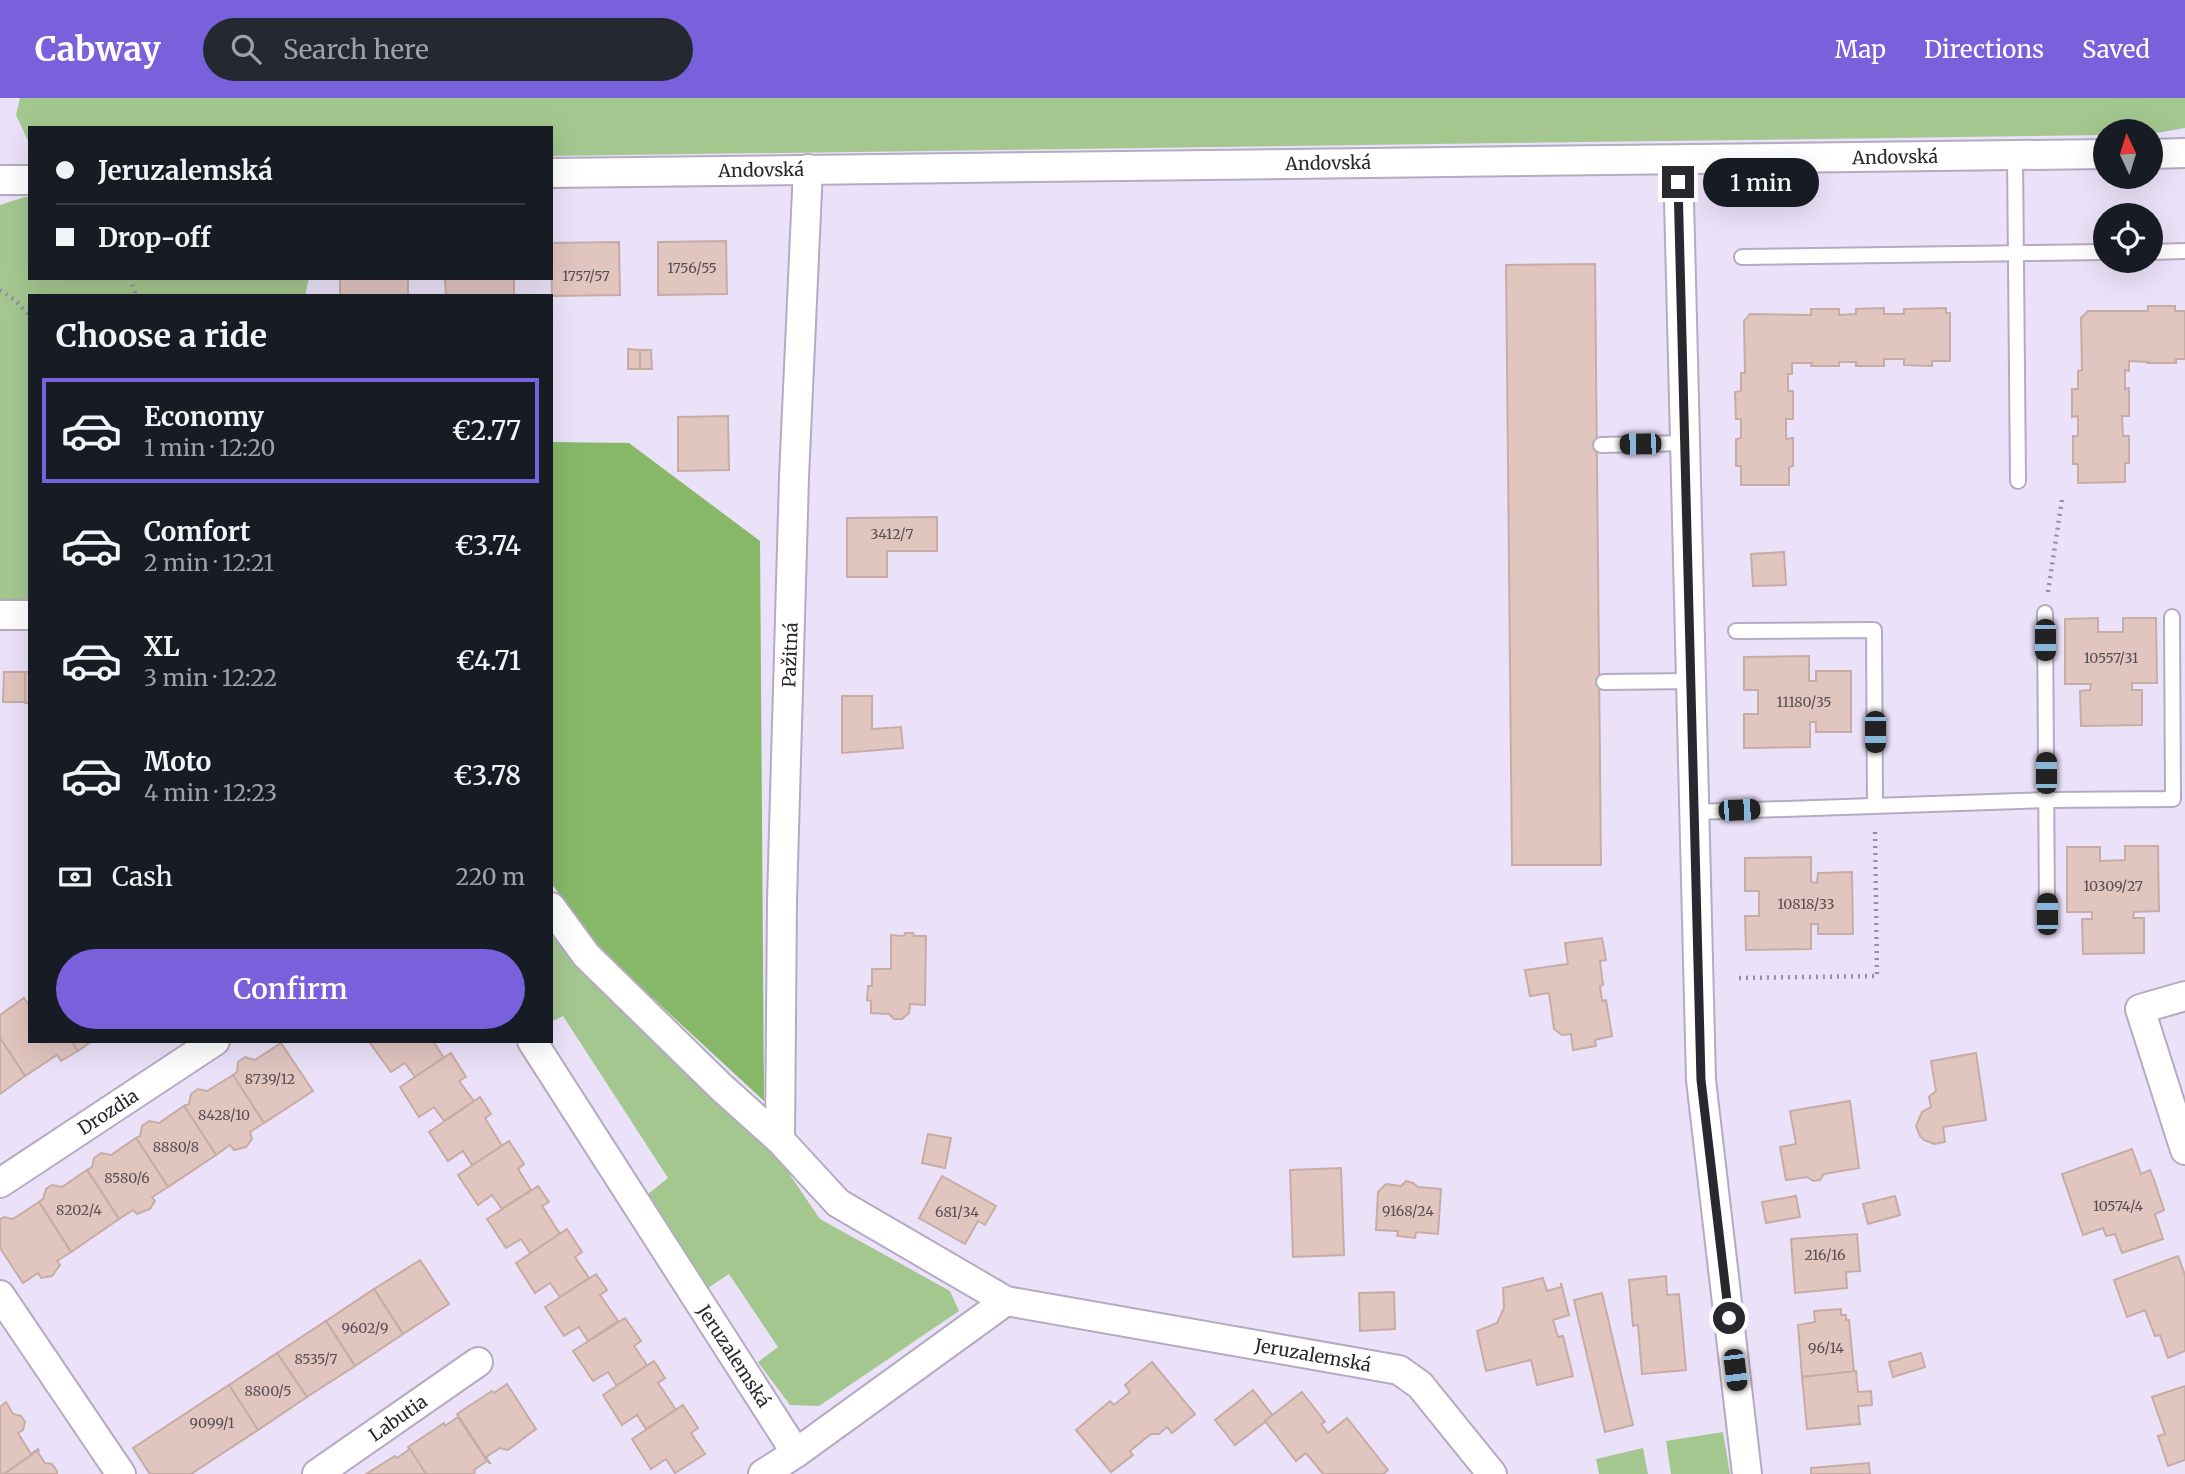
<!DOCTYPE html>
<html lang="en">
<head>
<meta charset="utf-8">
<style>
	body { margin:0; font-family:Merriweather,serif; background:#242831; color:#f1f3f6; height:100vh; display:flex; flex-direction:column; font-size:26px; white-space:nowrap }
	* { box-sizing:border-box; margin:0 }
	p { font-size:23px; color:#9ea1a6 }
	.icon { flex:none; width:38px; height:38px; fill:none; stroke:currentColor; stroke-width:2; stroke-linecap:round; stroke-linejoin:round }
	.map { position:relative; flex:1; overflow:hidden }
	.sheet { position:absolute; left:28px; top:196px; width:525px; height:749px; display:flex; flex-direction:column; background:#171b24; border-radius:0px; box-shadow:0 7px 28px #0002 }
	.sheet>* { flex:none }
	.guide { position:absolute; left:28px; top:28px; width:525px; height:154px; border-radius:0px; box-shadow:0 7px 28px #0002; display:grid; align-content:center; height:154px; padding:0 28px; background:#171b24 }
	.needle { width:46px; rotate:356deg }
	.fabs { position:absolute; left:2093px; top:21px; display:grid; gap:14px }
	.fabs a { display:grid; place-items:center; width:70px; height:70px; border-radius:50%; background:#171b24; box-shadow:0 7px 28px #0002; font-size:35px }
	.end { position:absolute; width:32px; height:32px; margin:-16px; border:9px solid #2a272f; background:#fff; box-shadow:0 0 0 4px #fff }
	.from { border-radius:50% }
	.bubble { position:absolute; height:49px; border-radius:24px; background:#171b24; box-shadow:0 7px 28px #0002; font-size:23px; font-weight:600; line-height:49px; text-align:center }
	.car { position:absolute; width:21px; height:42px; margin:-21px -10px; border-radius:9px; box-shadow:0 0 5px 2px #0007; background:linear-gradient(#222 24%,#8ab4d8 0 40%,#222 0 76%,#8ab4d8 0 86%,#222 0) }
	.guide b { display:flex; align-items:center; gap:24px; height:66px; font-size:26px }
	.guide b+b { border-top:2px solid #363941 }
	.guide i { width:18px; height:18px; background:#f1f3f6 }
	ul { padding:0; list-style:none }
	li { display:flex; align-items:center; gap:21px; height:105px; margin:0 14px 10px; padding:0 14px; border:4px solid transparent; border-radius:0px }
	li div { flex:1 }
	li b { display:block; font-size:26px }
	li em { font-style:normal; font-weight:600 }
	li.selected { border-color:#7961dc }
	li>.icon { width:63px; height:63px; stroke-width:1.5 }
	h2 { padding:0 28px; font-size:32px; line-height:84px }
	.pay { display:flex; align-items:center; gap:18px; height:77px; padding:0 28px; font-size:26px }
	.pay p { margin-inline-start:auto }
	.cta { display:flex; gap:14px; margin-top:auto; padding:14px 28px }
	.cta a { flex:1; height:80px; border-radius:42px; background:#7961dc; color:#fff; font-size:28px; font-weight:600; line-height:80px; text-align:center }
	header { display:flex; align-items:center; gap:42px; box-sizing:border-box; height:98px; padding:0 35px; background:#7961dc; color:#fff }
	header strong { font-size:33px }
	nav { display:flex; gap:38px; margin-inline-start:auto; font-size:24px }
	.search { width:490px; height:63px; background:#242831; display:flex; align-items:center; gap:18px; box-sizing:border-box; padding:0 24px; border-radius:38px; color:#9ea1a6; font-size:26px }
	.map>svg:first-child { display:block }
	.green { fill:#a4c790 }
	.forest { fill:#87b868 }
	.building { fill:#e1c5bf; stroke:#c7aca6; stroke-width:2 }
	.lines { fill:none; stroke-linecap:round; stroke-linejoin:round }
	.service-casing { stroke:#b4abc1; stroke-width:18 }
	.minor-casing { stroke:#b4abc1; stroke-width:32 }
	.path { stroke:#958f9f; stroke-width:4.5; stroke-dasharray:2 5; stroke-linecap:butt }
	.service { stroke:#fff; stroke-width:14 }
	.minor { stroke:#fff; stroke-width:28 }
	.route { stroke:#2a272f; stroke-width:9 }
	.labels { text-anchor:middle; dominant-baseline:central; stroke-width:5; stroke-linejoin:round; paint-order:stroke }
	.number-label { font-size:14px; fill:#584e53 }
	.street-label { font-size:18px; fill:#2a272f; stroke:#fff }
</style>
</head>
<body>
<header>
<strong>Cabway</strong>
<div class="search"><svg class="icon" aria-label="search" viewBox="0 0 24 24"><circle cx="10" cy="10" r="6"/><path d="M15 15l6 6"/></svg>Search here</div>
<nav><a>Map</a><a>Directions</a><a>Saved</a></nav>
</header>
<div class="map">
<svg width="2185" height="1376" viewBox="0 0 2185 1376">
	<rect width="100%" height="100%" fill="#ebe2f9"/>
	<!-- green -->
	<g class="green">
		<path d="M20,0H2185V30L2151,36V33H2105V37L551,58V30H30V47L16,17Z"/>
		<path d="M25,99H30V180H309L305,198H30V502H0V107Z"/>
		<path d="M551,824L773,1052L820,1121L950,1193L959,1213L819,1308L790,1307L758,1264L778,1249L729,1176L708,1190L648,1096L668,1080L563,918L551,924Z"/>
		<path d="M1723,1334L1730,1376H1671L1666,1343Z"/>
		<path d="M1643,1350L1648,1376H1599L1596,1361Z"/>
	</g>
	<!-- forest -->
	<path class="forest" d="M551,344L629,345L760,443L764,1003L603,854L551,785Z"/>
	<!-- building -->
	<g class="building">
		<path d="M726,143L727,196L658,197V144Z"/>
		<path d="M619,144L620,197L552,198L551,145Z"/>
		<path d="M1595,166L1601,767H1512L1506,167Z"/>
		<rect x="340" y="180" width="68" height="18"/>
		<path d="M445,180H514V198H446Z"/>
		<path d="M2148,208H2175V213H2185V261H2176V265H2148L2149,264L2129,263V273L2125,272V291L2129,290V318H2122L2123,338H2129V365H2125V384L2078,385V366H2073V338H2078V318L2072,319V291H2078V273L2082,272L2081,220L2088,213H2148Z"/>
		<path d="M1884,210V216H1904V211L1946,210V215H1950V263H1932V268L1904,267V261H1884V268H1856V264H1839V268H1811L1812,265H1792V276H1788V293H1793V321H1786V341L1793,340V368L1789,369V387H1741V368H1736V341L1741,340V321H1736L1735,294L1741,293V275H1745L1744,223L1750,216L1811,217V211H1839V217L1856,216V211Z"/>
		<path d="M628,251L640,252V271H628Z"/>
		<path d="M640,252H651L652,271H640Z"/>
		<path d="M728,318L729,372L678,373V319Z"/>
		<path d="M937,419V453H887V479H847V420Z"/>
		<path d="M1784,454L1786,487L1753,488L1751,456Z"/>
		<path d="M2098,520V534H2123V520H2156L2157,585H2132V592H2142V627L2081,628L2080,593L2090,592L2091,586H2065V521Z"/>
		<path d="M1809,558V583H1816V573H1851V634H1816V624H1810V649L1744,650V616H1758V592H1744V559Z"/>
		<path d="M4,574H25V604H3Z"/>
		<rect x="25" y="574" width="5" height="31"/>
		<path d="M842,598H872V631L901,629L903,650L842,655Z"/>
		<path d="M2125,748H2158L2159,813L2134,814L2133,820H2144V855L2083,856L2082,821H2092V814H2067V749H2100V763L2125,762Z"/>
		<path d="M1811,759V784L1817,785L1818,775L1852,774L1853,836H1818V826H1811V851L1746,852L1745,818H1759V793H1745V760Z"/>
		<path d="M905,835H913L914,838H926L925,907L910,906L909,915L902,921H894L889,916L871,915V903L867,902L868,888H872V871H891V837L904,838Z"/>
		<path d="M1602,840L1606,862L1600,863L1603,887L1600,888L1602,903L1606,902L1612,938L1595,942L1596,948L1573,952L1571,936L1562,937L1554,931L1549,895L1530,898L1525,872L1568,866L1565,845Z"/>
		<path d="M24,900L30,909V943H72L78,953L61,963L57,957L25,978L0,940V917Z"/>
		<path d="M0,940L25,978L0,996Z"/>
		<path d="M72,943H92L78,953Z"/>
		<path d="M374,943H433L444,960L415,979L405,965L391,974L370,945Z"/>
		<path d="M281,945L313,993L264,1025L233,977L237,974L238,964L245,959L255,962Z"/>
		<path d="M451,955L466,979L459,983L474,1003L444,1023L434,1009L419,1019L400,989Z"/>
		<path d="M1976,955L1986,1022L1943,1029L1945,1044L1934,1046L1924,1042L1920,1038L1916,1028L1922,1014L1931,1009L1929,999L1936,993L1931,963Z"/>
		<path d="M233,977L264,1025L250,1034L252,1041L246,1049L234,1052L230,1047L216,1057L184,1008L189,1006L191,996L198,991L207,993Z"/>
		<path d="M480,999L491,1016L485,1020L502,1048L472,1067L463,1053L448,1063L429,1034Z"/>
		<path d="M1850,1003L1859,1070L1824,1076L1820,1082L1813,1083L1807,1079L1786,1082L1780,1049L1796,1046L1790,1013Z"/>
		<path d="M184,1008L216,1057L168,1089L136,1040L140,1038L142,1028L149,1023L159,1025Z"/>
		<path d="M928,1036L951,1040L945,1070L922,1065Z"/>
		<path d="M136,1040L168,1089L152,1099L155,1103L150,1111L137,1116L133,1112L119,1121L87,1072L92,1069L94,1060L101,1055L111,1057Z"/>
		<path d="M509,1043L524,1066L518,1071L531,1092L502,1111L492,1097L478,1107L458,1077Z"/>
		<path d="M2132,1051L2141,1076L2150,1072L2154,1082L2164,1112L2155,1116L2163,1141L2122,1155L2115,1136L2106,1138L2103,1130L2083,1137L2062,1076Z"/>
		<path d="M1341,1070L1344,1157L1293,1159L1290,1072Z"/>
		<path d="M87,1072L119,1121L71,1154L39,1104L43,1101L46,1091L52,1087L62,1089Z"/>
		<path d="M942,1078L996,1108L985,1127L978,1123L965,1146L919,1120Z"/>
		<path d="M1406,1083L1413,1085L1418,1089L1441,1091L1438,1136L1416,1134L1415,1140L1397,1138L1398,1133L1376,1132L1378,1094L1386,1086L1401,1088Z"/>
		<path d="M538,1088L549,1104L542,1108L560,1136L531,1156L521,1141L506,1150L487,1121Z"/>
		<path d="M1796,1098L1800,1119L1766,1125L1762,1104Z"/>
		<path d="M1895,1098L1900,1117L1868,1126L1863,1106Z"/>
		<path d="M39,1104L71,1154L57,1163L60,1167L52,1178L41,1180L38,1175L23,1185L0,1150V1121L4,1119L13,1121Z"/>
		<path d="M567,1131L582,1154L575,1159L589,1180L560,1199L550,1185L535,1195L516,1165Z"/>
		<path d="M1857,1136L1860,1173L1846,1174L1847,1190L1795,1195L1791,1141Z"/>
		<path d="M2178,1158L2185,1177V1253L2168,1260L2160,1237L2155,1238L2145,1212L2127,1219L2114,1182Z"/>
		<path d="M420,1162L449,1206L403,1236L374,1191Z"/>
		<path d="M596,1176L607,1192L600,1197L618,1223L588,1243L579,1229L564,1238L545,1209Z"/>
		<path d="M1666,1178L1667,1197L1679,1196L1686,1272L1642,1276L1638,1227L1633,1228L1629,1182Z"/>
		<path d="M1543,1180L1547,1193L1561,1189V1185L1569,1217L1553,1222L1558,1239L1563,1238L1573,1278L1537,1287L1531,1262L1486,1273L1477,1233L1497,1225L1504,1210L1503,1190Z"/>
		<path d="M374,1191L403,1236L355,1268L326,1223Z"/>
		<path d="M1394,1194L1395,1231L1360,1233L1359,1195Z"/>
		<path d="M1602,1195L1633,1327L1605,1334L1574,1202Z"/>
		<path d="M1841,1211V1217H1846V1222H1849L1854,1274L1802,1279L1798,1227L1815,1224L1814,1213Z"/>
		<path d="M625,1220L641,1243L634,1248L647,1267L617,1288L608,1274L593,1283L573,1253Z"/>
		<path d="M326,1223L355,1268L307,1299L277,1255Z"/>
		<path d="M277,1255L307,1299L258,1332L229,1287Z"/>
		<path d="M1921,1255L1925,1269L1893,1279L1889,1264Z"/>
		<path d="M654,1263L665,1280L658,1285L676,1312L646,1331L637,1317L622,1327L603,1297Z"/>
		<path d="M1152,1264L1195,1316L1172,1335L1167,1329L1159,1336H1151L1130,1353L1133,1357L1111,1374L1076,1332L1110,1303L1114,1307L1130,1294L1125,1287Z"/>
		<path d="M1856,1273L1858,1294L1871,1293L1872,1307L1858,1308L1860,1326L1807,1331L1802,1279Z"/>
		<path d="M507,1286L536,1331L508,1352L500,1350L486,1359L490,1365H489L457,1316L492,1293L494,1295Z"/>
		<path d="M229,1287L258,1332L191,1376H150L133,1350Z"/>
		<path d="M2185,1288V1362L2168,1368L2158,1338L2165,1336L2152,1299Z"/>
		<path d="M1253,1292L1273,1318L1235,1347L1215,1322Z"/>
		<path d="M1302,1294L1325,1324L1321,1326L1328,1335L1347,1320L1388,1372L1383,1376H1323L1306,1355L1296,1363L1265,1323Z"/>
		<path d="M6,1304L13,1316L21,1318L25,1324L23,1332L18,1335L31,1356L38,1351L39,1353L4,1376H0V1309Z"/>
		<path d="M683,1307L698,1330L691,1335L705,1356L675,1375L666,1361L651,1371L632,1341Z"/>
		<path d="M458,1319L487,1363L474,1372L475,1374L473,1376H426L408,1349L444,1325L445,1328Z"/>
		<path d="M410,1351L426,1376H366L395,1358L397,1360Z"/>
		<path d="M37,1353L45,1365L52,1366L57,1373V1376H4Z"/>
		<path d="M1869,1365L1870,1376H1811V1370Z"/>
	</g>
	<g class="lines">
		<defs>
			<g id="service">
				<path d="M2015,57L2018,383"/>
				<path d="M2151,154L2185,153"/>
				<path d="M1742,159L2105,154"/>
				<path d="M1601,347L1686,345"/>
				<path d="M2045,515L2047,816"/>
				<path d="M1736,533L1874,532L1875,707"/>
				<path d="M1604,584L1692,583"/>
				<path d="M1695,714L2046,702L2173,701L2172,519"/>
			</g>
			<g id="minor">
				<path d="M2151,56L2185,55"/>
				<path d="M1678,62L1701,982L1747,1376"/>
				<path d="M551,75L2105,56"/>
				<path d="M0,82H30"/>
				<path d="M0,517H30"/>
				<path d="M551,809L586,857L721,989L780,1042L838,1105L1006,1203L1399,1272L1420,1287L1492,1376"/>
				<path d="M2185,898L2140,911L2185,1052"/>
				<path d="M532,943L796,1355"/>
				<path d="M780,1042L782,803L794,379L808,71"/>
				<path d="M0,1085L215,943"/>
				<path d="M0,1197L121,1376"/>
				<path d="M317,1376L478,1264"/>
				<path d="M763,1376L796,1355L1006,1203"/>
			</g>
		</defs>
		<!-- service casing -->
		<use href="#service" class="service-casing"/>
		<!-- minor casing -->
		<use href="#minor" class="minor-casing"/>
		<!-- path -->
		<g class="path">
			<path d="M130,180L136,198"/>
			<path d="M0,192L16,203L30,218"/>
			<path d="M2048,494L2062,401"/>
			<path d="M1739,880L1877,878L1875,731"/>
		</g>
		<!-- service -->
		<use href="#service" class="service"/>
		<!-- minor -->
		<use href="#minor" class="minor"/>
	</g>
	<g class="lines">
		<!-- route -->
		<path class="route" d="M1678,84L1701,982L1729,1220"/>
	</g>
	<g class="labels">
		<!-- number labels -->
		<g class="number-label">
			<text x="692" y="170">1756/55</text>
			<text x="586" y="178">1757/57</text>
			<text x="892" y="436">3412/7</text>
			<text x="2111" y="560">10557/31</text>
			<text x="1804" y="604">11180/35</text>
			<text x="2113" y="788">10309/27</text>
			<text x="1806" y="806">10818/33</text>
			<text x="270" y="981">8739/12</text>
			<text x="224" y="1017">8428/10</text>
			<text x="176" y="1049">8880/8</text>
			<text x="127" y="1080">8580/6</text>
			<text x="2118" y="1108">10574/4</text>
			<text x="79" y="1112">8202/4</text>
			<text x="1408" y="1113">9168/24</text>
			<text x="957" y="1114">681/34</text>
			<text x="1825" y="1157">216/16</text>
			<text x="365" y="1230">9602/9</text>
			<text x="1826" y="1250">96/14</text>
			<text x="316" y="1261">8535/7</text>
			<text x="268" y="1293">8800/5</text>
			<text x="212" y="1325">9099/1</text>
		</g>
		<!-- street labels -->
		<g class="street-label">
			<text transform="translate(1895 59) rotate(-1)">Andovská</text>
			<text transform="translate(1328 65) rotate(-1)">Andovská</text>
			<text transform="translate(761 72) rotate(-1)">Andovská</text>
			<text transform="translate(790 557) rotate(-88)">Pažitná</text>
			<text transform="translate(108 1014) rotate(-33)">Drozdia</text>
			<text transform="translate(1313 1257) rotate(10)">Jeruzalemská</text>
			<text transform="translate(734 1258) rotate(57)">Jeruzalemská</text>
			<text transform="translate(398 1320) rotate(-35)">Labutia</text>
		</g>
	</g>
</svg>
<div class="fabs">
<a><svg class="needle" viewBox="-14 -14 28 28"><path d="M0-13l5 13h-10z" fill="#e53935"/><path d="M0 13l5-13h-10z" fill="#9ea1a6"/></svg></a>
<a><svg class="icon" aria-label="locate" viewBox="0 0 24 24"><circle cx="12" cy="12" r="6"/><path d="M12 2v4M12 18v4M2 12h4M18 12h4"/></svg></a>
</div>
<i class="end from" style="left:1729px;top:1220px"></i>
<i class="end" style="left:1678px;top:84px"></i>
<div class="bubble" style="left:1703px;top:60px;width:116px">1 min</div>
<i class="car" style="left:1640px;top:346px;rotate:269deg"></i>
<i class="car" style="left:2045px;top:542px;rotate:180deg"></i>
<i class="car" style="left:1875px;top:634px;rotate:180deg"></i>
<i class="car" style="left:2046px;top:675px;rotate:0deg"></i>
<i class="car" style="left:1739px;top:712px;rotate:88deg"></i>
<i class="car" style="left:2047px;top:816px;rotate:0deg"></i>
<i class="car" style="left:1735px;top:1272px;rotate:173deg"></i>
<div class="guide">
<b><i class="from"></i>Jeruzalemská</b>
<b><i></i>Drop-off</b>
</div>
<section class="sheet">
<h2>Choose a ride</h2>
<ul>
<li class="selected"><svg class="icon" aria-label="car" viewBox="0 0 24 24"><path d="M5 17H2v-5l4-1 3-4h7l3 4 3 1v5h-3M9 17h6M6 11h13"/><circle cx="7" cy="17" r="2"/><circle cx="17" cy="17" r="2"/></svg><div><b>Economy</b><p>1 min · 12:20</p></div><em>€2.77</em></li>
<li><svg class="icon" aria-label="car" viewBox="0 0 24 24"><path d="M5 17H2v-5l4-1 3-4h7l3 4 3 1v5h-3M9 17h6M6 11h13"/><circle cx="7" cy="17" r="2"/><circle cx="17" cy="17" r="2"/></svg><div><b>Comfort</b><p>2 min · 12:21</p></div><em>€3.74</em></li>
<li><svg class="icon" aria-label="car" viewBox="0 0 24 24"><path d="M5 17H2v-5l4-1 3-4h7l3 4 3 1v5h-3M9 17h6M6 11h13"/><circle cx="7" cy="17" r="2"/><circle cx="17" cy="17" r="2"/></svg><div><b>XL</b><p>3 min · 12:22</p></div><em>€4.71</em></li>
<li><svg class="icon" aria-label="car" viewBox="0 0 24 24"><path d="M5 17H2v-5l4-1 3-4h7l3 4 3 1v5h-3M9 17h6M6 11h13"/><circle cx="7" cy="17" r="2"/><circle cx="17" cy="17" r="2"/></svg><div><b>Moto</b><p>4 min · 12:23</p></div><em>€3.78</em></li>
</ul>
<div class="pay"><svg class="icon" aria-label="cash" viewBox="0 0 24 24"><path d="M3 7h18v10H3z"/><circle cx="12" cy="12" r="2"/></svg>Cash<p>220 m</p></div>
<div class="cta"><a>Confirm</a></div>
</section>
</div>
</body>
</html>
